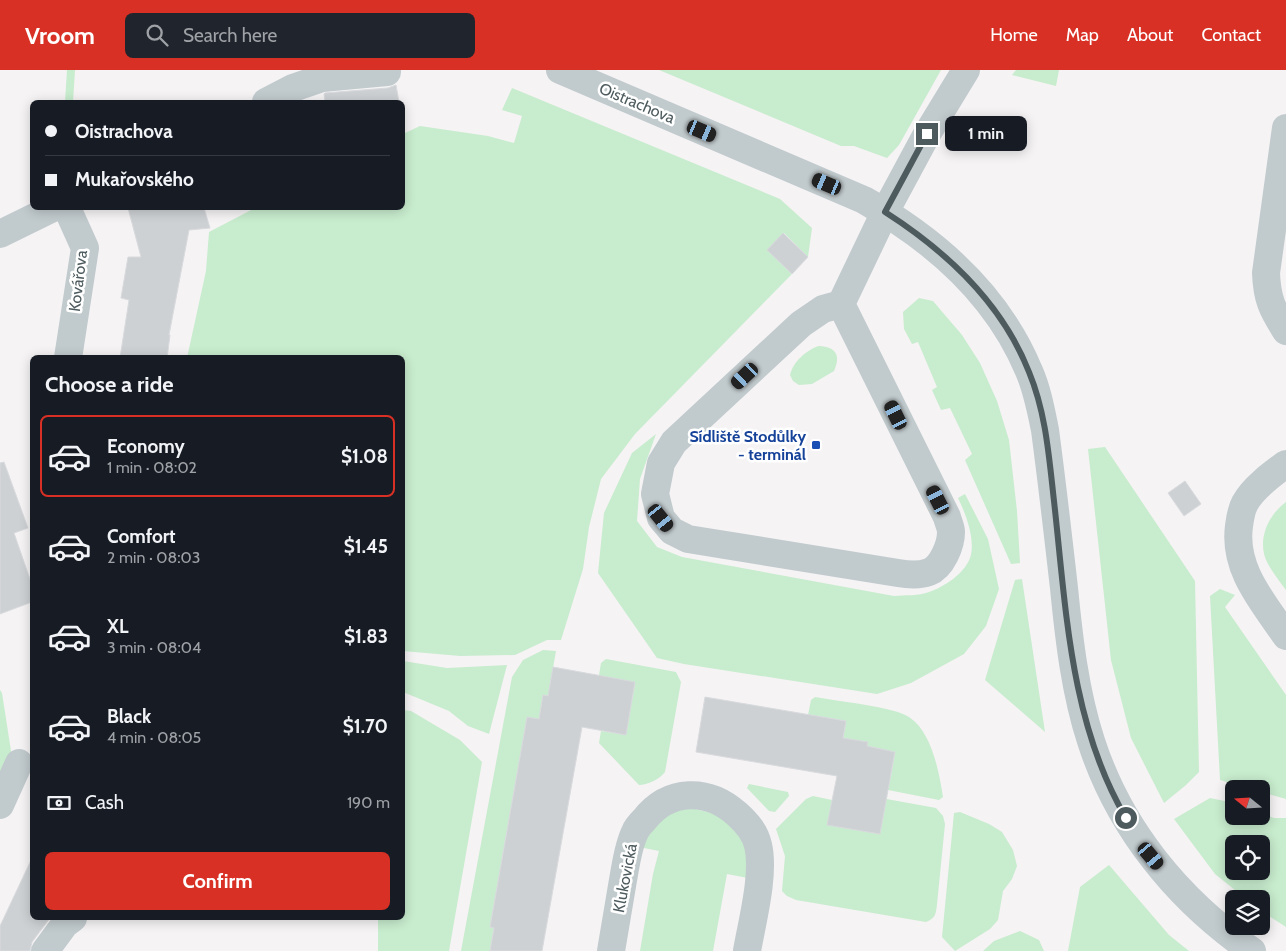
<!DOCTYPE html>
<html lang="en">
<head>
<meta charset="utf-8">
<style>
	body { margin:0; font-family:Cabin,sans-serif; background:#20242c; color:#f1f3f6; height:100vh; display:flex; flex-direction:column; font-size:19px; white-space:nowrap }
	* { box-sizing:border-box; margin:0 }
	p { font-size:16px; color:#9ea1a6 }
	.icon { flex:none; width:28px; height:28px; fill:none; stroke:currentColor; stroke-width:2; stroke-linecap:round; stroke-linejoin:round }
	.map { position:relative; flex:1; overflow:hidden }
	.side { position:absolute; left:30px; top:285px; width:375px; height:565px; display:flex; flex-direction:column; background:#171b24; border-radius:8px; box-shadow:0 2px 12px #0003 }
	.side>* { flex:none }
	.hud { position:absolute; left:30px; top:30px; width:375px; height:110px; border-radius:8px; box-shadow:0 2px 12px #0003; display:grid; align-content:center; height:110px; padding:0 15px; background:#171b24 }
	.needle { width:32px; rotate:288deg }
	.buttons { position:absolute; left:1225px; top:710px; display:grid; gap:10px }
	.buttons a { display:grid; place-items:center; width:45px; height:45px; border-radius:8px; background:#171b24; box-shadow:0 2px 12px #0003; font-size:25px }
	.end { position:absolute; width:22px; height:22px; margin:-11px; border:6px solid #4d5a5e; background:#fff; box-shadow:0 0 0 2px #fff }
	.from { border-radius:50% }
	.bubble { position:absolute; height:35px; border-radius:8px; background:#171b24; box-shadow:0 2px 12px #0003; font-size:16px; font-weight:700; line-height:35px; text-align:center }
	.car { position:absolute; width:15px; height:30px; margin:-15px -8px; border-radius:6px; box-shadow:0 0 4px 1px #0007; background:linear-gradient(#222 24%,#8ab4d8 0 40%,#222 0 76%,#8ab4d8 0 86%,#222 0) }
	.hud b { display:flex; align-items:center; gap:18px; height:48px; font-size:19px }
	.hud b+b { border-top:1px solid #363941 }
	.hud i { width:12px; height:12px; background:#f1f3f6 }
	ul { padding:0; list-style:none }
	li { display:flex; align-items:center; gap:15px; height:82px; margin:0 10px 8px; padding:0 5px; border:2px solid transparent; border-radius:8px }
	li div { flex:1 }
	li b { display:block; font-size:19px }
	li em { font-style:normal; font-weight:700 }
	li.current { border-color:#d93025 }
	li>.icon { width:45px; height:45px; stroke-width:1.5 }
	h2 { padding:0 15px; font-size:22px; line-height:60px }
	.pay { display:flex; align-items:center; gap:12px; height:55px; padding:0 15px; font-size:19px }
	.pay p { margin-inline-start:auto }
	.primary-button { display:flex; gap:10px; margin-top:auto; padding:10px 15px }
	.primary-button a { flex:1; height:58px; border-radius:8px; background:#d93025; color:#fff; font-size:20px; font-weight:700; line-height:58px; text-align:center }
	header { display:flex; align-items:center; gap:30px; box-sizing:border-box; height:70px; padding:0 25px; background:#d93025; color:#fff }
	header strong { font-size:24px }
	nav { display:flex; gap:28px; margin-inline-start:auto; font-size:18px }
	.search { width:350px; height:45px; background:#20242c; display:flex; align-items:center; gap:12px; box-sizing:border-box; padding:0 18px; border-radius:8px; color:#9ea1a6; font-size:19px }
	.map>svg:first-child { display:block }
	.green { fill:#c8ecce; fill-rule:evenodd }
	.building { fill:#ced1d4; stroke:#d8dadd }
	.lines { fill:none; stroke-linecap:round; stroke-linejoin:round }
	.minor { stroke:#c1cacd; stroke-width:28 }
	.route { stroke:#4d5a5e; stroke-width:6 }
	.transit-dot { fill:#1a4fb4; stroke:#fff; stroke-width:2 }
	.labels { text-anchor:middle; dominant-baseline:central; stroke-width:5; stroke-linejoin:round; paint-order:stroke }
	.street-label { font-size:16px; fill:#4d5a5e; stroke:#fff }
	.transit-label { font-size:16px; font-weight:bold; fill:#164399; stroke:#fff; text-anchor:end }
</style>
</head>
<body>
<header>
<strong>Vroom</strong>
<div class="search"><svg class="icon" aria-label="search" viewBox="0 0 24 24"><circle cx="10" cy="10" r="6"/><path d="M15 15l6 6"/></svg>Search here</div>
<nav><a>Home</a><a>Map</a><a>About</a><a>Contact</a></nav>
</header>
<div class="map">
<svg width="1286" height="881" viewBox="0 0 1286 881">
	<rect width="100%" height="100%" fill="#f5f3f4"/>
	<!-- green -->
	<g class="green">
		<path d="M67,0H75L73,32H65Z"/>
		<path d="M659,0H941L899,75L887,88L854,76H841Z"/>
		<path d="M1016,0H1059L1056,16L1012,5Z"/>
		<path d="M512,18L780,129L812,158L808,187L784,163L767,180L792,204L635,364L601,409L589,457L583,499L561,570H547L515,585L460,586L403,581L402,288H187L206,201L209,162L255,138H402L403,64L420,56L488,66L514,73L522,46L502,40Z"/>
		<path d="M919,228L933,231L962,265L980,293L997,331L1009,370L1017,441L1020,493L1011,494L965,390L972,384L950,338L941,340L932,320L937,317L918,272L912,274L904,259L903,242Z"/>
		<path d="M819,276C836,277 841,285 834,301L812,314L799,315L793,311L790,305C793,292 806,280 819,276Z"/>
		<path d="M656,364L640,409L637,451L657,477L682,487L894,526C905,525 919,526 929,522C944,517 964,504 970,488C976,471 966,444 958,428L965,424L988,469L999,519L986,556L964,584L911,613L877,624L684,594L657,588L598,503L604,443L632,383Z"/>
		<path d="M1105,377L1195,511L1199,702L1186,715L1164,733L1131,668L1111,590L1088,379Z"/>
		<path d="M1286,432V520C1280,512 1273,503 1268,494C1256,472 1267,446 1286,432Z"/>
		<path d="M1022,509L1045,662L985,610L1015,510Z"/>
		<path d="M1220,519L1235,525L1225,537L1286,625V729L1261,722V719H1251L1220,710L1210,526Z"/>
		<path d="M543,580L556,581L548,626L543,625L539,649L527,647L490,857L494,858L490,881H461L512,607L523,590Z"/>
		<path d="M606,589L676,602L681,612L665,702C660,709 647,715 639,715L599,673L601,661L626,665L635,613L598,611L601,593Z"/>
		<path d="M403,591L447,598L507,595L489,664L468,656L449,641L403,622Z"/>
		<path d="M0,620L2,623L11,681L10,690L0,709Z"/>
		<path d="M815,627C836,631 895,637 909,647C932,662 939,702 943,727L939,730L883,719L891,706L895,682L867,676V672L843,668L846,651L808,645L811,630Z"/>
		<path d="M403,640L411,641L460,670L482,692L449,881H378V848H402Z"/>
		<path d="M749,714L788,722L789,726L775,742L769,741L747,718Z"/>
		<path d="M813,726L832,730L828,755L880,764L881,728L936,738L943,746L945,754L937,834C936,843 936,848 926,852L796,830L787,826L782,821L785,786L776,759L806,729Z"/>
		<path d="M1210,728L1234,733V746H1261V743L1274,748H1286V857L1261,841V829H1246L1215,804L1174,749ZM1234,774H1261V801H1234Z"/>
		<path d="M688,737L723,746L742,768L748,785V808L727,804L713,881H640L653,804L659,781L639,777L649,757L670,741Z"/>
		<path d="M960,742L989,754L1002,762L1013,780L1017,796L1012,809L1003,821L998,850L990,859L955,881L942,867L954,743Z"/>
		<path d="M1109,795L1169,865L1189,881H1068L1080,817Z"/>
		<path d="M1020,861L1039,870L1044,881H983L994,871Z"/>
	</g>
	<!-- building -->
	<g class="building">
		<path d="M396,15L399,32H325L324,24L325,23L388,18Z"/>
		<path d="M128,138H204L210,158L189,160L169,265H170L167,288H120L129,230L121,228L128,187H141Z"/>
		<path d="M783,163L808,187L792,204L767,180Z"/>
		<path d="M4,392L28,458L14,463L32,515V532L0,544V393Z"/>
		<path d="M1185,411L1201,434L1184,446L1168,423Z"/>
		<path d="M553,597L635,612L626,665L582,657L542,881H490L494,858L490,857L527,647L539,649L543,625L548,626Z"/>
		<path d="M705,627L846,651L843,668L868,672L867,676L895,682L880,764L827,755L837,706L696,682Z"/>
		<path d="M32,788V848H50L32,872L30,881H0V856Z"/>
	</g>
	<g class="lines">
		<!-- minor -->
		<g class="minor">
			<path d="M560,0L864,130C935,170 997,224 1029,301C1037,319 1041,340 1045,360C1052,413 1058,465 1064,518C1069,569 1075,622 1091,671C1119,758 1178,830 1252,881"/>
			<path d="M266,32L293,18L322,8L387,2"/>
			<path d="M1286,58L1266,203C1267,229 1272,239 1286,261"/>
			<path d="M67,138L85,178L68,288"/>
			<path d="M0,164L53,138"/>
			<path d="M841,234L947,447C948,452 951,457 951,462C951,475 942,497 929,502C919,506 909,505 898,503L688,469L672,461L661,448L655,424L661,393L674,372L801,254L823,239L841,234L885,142L927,64L966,0"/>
			<path d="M1286,394C1272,404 1253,418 1245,433C1241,440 1240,449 1239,456C1233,499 1263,532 1286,566"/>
			<path d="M0,735L19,693"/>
			<path d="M45,881L65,854L73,848"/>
			<path d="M611,881C615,857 619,833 623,810C626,794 628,776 635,762C637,757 641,753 644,750C669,718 708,718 737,744C747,753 755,762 758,775C765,804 752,852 747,881"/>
		</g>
	</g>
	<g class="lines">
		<!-- route -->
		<path class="route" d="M927,64L885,142C946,181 1002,233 1029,302C1046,343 1049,387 1054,431C1066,538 1070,653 1126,748"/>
	</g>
	<!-- markers -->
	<rect class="transit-dot" x="811" y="370" width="10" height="10" rx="2.5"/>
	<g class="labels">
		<!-- street labels -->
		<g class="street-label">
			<text transform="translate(637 33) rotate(23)">Oistrachova</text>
			<text transform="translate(78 211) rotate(-83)">Kovářova</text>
			<text transform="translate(625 808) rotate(-79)">Klukovická</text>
		</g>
		<!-- transit labels -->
		<g class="transit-label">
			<text x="806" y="366">Sídliště Stodůlky<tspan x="806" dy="18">- terminál</tspan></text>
		</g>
	</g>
</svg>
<div class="buttons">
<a><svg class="needle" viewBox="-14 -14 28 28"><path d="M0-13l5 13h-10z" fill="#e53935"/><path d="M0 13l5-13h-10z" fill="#9ea1a6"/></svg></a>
<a><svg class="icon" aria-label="locate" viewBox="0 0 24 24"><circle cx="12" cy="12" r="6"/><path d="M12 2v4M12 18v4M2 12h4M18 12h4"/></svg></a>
<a><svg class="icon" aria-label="layers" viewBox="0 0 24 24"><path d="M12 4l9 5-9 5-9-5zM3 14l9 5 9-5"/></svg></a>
</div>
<i class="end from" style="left:1126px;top:748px"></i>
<i class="end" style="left:927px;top:64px"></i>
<div class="bubble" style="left:945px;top:46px;width:82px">1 min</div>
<i class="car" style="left:702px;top:61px;rotate:113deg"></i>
<i class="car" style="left:827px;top:114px;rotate:293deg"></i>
<i class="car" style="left:745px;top:306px;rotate:227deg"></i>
<i class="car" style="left:896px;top:345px;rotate:334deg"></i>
<i class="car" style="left:938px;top:430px;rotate:333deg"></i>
<i class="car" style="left:661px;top:448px;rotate:141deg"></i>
<i class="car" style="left:1151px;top:786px;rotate:140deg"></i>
<div class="hud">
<b><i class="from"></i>Oistrachova</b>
<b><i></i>Mukařovského</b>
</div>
<section class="side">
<h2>Choose a ride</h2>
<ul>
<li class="current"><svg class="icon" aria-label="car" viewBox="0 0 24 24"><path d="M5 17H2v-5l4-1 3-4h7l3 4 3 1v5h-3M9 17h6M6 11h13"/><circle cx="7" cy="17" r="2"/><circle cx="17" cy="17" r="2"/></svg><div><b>Economy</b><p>1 min · 08:02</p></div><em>$1.08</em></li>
<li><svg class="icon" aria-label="car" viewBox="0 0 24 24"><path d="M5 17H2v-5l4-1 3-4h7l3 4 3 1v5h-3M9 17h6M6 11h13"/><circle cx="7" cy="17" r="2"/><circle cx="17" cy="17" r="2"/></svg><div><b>Comfort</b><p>2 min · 08:03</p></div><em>$1.45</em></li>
<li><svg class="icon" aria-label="car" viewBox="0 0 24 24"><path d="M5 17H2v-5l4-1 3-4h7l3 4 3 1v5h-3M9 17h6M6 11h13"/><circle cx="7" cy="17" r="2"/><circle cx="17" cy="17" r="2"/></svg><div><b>XL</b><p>3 min · 08:04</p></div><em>$1.83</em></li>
<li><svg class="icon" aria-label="car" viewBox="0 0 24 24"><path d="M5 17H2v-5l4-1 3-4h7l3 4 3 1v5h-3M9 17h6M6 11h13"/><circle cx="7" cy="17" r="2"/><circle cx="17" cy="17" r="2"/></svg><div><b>Black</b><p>4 min · 08:05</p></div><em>$1.70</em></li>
</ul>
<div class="pay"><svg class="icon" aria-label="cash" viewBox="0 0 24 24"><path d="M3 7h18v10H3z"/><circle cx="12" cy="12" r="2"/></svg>Cash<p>190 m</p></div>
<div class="primary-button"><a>Confirm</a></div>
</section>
</div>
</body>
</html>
